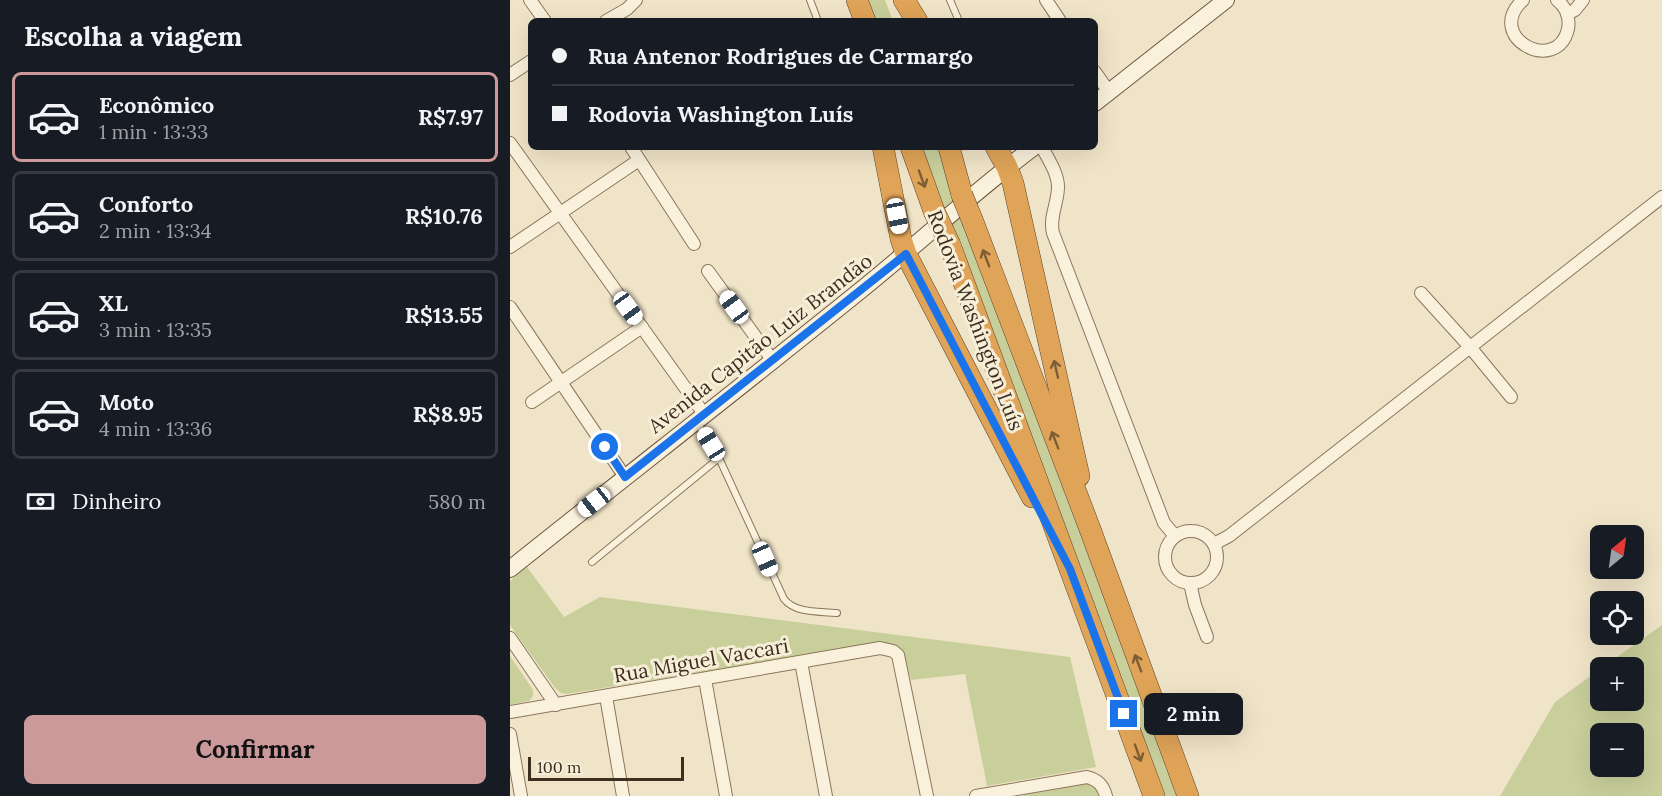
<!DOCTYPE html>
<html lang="pt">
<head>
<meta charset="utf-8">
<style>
	body { margin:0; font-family:Lora,serif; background:#20242c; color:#f1f3f6; height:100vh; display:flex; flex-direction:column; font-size:22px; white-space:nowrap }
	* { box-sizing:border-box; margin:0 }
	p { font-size:20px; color:#9ea1a6 }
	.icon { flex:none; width:33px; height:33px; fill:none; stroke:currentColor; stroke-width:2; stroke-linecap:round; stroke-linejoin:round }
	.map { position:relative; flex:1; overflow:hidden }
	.details { display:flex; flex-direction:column; background:#171b24; width:510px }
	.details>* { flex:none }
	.banner { position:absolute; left:18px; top:18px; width:570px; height:132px; border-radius:9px; box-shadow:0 6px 24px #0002; display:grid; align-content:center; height:132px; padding:0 24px; background:#171b24 }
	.needle { width:39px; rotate:29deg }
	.buttons { position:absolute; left:1080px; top:525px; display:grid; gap:12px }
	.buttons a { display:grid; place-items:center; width:54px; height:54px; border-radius:9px; background:#171b24; box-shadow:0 6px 24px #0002; font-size:30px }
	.scale { position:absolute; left:18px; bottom:15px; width:156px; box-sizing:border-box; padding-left:6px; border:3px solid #3d2e20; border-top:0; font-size:16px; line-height:21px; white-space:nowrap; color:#3d2e20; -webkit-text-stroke:4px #f7eed8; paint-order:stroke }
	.end { position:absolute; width:27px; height:27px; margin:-14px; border:8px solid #1a73e8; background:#fff; box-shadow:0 0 0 3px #fff }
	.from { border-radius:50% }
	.bubble { position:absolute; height:42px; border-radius:9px; background:#171b24; box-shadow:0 6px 24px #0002; font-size:20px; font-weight:800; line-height:42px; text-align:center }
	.car { position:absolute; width:18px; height:36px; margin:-18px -9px; border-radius:8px; box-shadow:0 0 4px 2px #0007; background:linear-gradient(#fff 24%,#345 0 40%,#fff 0 76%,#345 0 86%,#fff 0) }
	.banner b { display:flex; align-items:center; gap:21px; height:57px; font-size:22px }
	.banner b+b { border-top:2px solid #363941 }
	.banner i { width:15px; height:15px; background:#f1f3f6 }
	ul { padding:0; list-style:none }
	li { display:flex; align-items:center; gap:18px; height:90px; margin:0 12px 9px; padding:0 12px; border:3px solid #363941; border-radius:9px }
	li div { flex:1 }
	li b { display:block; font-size:22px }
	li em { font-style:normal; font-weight:800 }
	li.selected { border-color:#cc999b }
	li>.icon { width:54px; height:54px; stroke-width:1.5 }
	h2 { padding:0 24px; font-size:27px; line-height:72px }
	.pay { display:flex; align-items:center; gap:15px; height:66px; padding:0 24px; font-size:22px }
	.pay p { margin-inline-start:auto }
	.button { display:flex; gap:12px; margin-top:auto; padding:12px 24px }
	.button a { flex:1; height:69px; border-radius:9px; background:#cc999b; color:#111; font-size:24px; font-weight:800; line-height:69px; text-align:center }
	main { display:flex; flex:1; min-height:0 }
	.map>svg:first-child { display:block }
	.green { fill:#c9cf9b; fill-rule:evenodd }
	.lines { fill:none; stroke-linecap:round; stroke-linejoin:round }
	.service-casing { stroke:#8d765c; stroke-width:8 }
	.minor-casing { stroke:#8d765c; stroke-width:14 }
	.secondary-casing { stroke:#6f573f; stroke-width:18 }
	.motorway-casing { stroke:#5b4430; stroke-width:22 }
	.service { stroke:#faf1dc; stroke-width:6 }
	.minor { stroke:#faf1dc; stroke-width:12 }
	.secondary { stroke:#faf1dc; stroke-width:16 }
	.motorway { stroke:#e0a458; stroke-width:21 }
	.motorway-bridge-casing { stroke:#5b4430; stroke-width:22; stroke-linecap:butt }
	.motorway-bridge { stroke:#e0a458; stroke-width:21 }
	.oneway { stroke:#7e5d36 }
	.route { stroke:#1a73e8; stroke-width:8 }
	.labels { text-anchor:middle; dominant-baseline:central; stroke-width:6; stroke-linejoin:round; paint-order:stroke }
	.street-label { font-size:20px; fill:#3d2e20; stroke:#f7eed8 }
</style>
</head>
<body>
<main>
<section class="details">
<h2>Escolha a viagem</h2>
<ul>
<li class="selected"><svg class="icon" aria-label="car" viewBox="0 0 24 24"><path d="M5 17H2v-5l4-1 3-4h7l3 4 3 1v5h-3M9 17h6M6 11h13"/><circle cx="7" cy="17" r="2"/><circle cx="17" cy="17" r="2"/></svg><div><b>Econômico</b><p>1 min · 13:33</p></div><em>R$7.97</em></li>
<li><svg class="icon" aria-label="car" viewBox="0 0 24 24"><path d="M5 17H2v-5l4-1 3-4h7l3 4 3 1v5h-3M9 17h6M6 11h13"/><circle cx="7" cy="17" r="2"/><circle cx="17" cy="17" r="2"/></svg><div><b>Conforto</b><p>2 min · 13:34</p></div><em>R$10.76</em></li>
<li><svg class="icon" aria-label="car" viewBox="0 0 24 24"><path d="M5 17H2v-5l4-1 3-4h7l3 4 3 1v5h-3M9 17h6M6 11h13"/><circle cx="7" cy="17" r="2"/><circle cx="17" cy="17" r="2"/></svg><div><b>XL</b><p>3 min · 13:35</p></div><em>R$13.55</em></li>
<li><svg class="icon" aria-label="car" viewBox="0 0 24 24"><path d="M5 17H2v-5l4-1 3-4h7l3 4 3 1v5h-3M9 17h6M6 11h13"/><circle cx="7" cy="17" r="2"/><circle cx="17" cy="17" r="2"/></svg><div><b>Moto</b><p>4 min · 13:36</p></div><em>R$8.95</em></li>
</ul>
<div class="pay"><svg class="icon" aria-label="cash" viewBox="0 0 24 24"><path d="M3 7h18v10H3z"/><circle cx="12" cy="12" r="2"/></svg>Dinheiro<p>580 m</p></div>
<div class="button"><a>Confirmar</a></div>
</section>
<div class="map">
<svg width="1152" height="796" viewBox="0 0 1152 796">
	<rect width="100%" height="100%" fill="#f0e4c8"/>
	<!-- green -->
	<g class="green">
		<path d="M354,0H375L383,21H361Z"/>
		<path d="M408,147H429L443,200L432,210Z"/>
		<path d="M450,216L673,796H652L437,226Z"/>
		<path d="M17,567L54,617L90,597L560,657L586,767L477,786L455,674L401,680L393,653L369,643L57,694L51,693L45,688L0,625V581Z"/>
		<path d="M1152,625V796H990L1045,702L1090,669V700H1124V668L1093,667ZM1090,734H1124V766H1090Z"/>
		<path d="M0,656L23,690V696L19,701L0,705Z"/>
		<path d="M569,781L585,785L593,796H513L520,792Z"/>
	</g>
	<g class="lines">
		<defs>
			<g id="service">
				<path d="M300,0L308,21"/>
				<path d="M440,0L449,21"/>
				<path d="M186,421L209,458L274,599C286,614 309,611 327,613"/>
				<path d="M82,562L209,458"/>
			</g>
			<g id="minor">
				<path d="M20,0L35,21"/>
				<path d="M536,0L550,21"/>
				<path d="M1013,0C973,37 1047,76 1058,29C1060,18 1056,7 1047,0"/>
				<path d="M1057,14L1065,10L1073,0"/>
				<path d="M96,21L117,9L126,0"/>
				<path d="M585,72L599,92"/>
				<path d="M0,75L21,61"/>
				<path d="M0,143L194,414"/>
				<path d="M121,147L184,244"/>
				<path d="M532,147C538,159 548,173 548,187C548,203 539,217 543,233L654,523L665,536"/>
				<path d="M0,247L129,160"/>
				<path d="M198,271L263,361"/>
				<path d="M911,293L960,347L1001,397"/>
				<path d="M0,307L115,477"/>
				<path d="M22,402L132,327"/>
				<circle cx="681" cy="557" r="26"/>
				<path d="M704,544L719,536L1152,197"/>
				<path d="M680,583L685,605L697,637"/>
				<path d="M0,638L46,705"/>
				<path d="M291,662L316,796"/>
				<path d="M195,679L216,796"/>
				<path d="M96,696L113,796"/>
				<path d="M0,712L370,648L383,651L388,655L417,796"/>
				<path d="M0,734L11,796"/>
				<path d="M466,796L577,777C588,780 593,785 596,796"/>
			</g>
			<g id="secondary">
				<path d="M585,103L716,0"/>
				<path d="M0,569C115,477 231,387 346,294C406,246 462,193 524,147"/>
			</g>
			<g id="motorway">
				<path d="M347,0L355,21"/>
				<path d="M394,0L407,21"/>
				<path d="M373,147L391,239L396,254L522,497"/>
				<path d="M401,147L424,211"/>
				<path d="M439,147L452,195"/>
				<path d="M486,147L497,167L503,183L569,476"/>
				<path d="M463,222L580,529L678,796"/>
				<path d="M440,245L644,796"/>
			</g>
		</defs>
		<!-- service casing -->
		<use href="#service" class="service-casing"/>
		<!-- minor casing -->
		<use href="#minor" class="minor-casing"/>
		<!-- secondary casing -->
		<use href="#secondary" class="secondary-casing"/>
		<!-- motorway casing -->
		<use href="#motorway" class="motorway-casing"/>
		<!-- service -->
		<use href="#service" class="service"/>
		<!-- minor -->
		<use href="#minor" class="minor"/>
		<!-- secondary -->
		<use href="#secondary" class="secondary"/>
		<!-- motorway -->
		<use href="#motorway" class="motorway"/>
		<defs>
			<g id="motorway-bridge">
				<path d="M452,195L463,222"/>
				<path d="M424,211L440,245"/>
			</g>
		</defs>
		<!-- motorway-bridge casing -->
		<use href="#motorway-bridge" class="motorway-bridge-casing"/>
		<!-- motorway-bridge -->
		<use href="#motorway-bridge" class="motorway-bridge"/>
	</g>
	<!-- one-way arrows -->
	<defs><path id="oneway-shaft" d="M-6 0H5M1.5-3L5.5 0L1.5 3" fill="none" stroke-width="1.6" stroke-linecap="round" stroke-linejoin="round" transform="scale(1.5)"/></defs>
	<g class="oneway">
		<use href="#oneway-shaft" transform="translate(412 179) rotate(70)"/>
		<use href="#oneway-shaft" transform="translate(476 258) rotate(-111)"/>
		<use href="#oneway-shaft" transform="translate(546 369) rotate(-103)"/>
		<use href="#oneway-shaft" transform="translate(545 440) rotate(-111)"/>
		<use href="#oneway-shaft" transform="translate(628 663) rotate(-111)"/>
		<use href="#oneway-shaft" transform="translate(628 753) rotate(70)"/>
	</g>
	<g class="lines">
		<!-- route -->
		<path class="route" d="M95,447L115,477L396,254L560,569L614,714"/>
	</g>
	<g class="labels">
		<!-- street labels -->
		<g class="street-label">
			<text transform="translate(466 320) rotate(69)">Rodovia Washington Luís</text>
			<text transform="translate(250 343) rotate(-38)">Avenida Capitão Luiz Brandão</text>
			<text transform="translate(191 660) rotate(-10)">Rua Miguel Vaccari</text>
		</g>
	</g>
</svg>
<div class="buttons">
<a><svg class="needle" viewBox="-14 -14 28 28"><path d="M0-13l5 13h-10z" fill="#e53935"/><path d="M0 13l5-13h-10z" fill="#9ea1a6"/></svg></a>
<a><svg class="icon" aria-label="locate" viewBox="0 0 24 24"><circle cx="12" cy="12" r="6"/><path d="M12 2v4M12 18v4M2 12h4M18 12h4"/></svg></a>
<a>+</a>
<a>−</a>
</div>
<div class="scale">100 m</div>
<i class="end from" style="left:95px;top:447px"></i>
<i class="end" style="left:614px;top:714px"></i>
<div class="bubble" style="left:634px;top:693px;width:99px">2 min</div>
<i class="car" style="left:387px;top:216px;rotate:169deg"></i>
<i class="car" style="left:224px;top:307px;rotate:324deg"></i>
<i class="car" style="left:118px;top:308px;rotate:144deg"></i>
<i class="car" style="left:201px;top:444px;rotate:328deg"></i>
<i class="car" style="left:84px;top:502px;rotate:232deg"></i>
<i class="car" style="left:255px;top:559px;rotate:156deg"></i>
<div class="banner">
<b><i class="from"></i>Rua Antenor Rodrigues de Carmargo</b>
<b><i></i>Rodovia Washington Luís</b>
</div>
</div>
</main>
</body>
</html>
